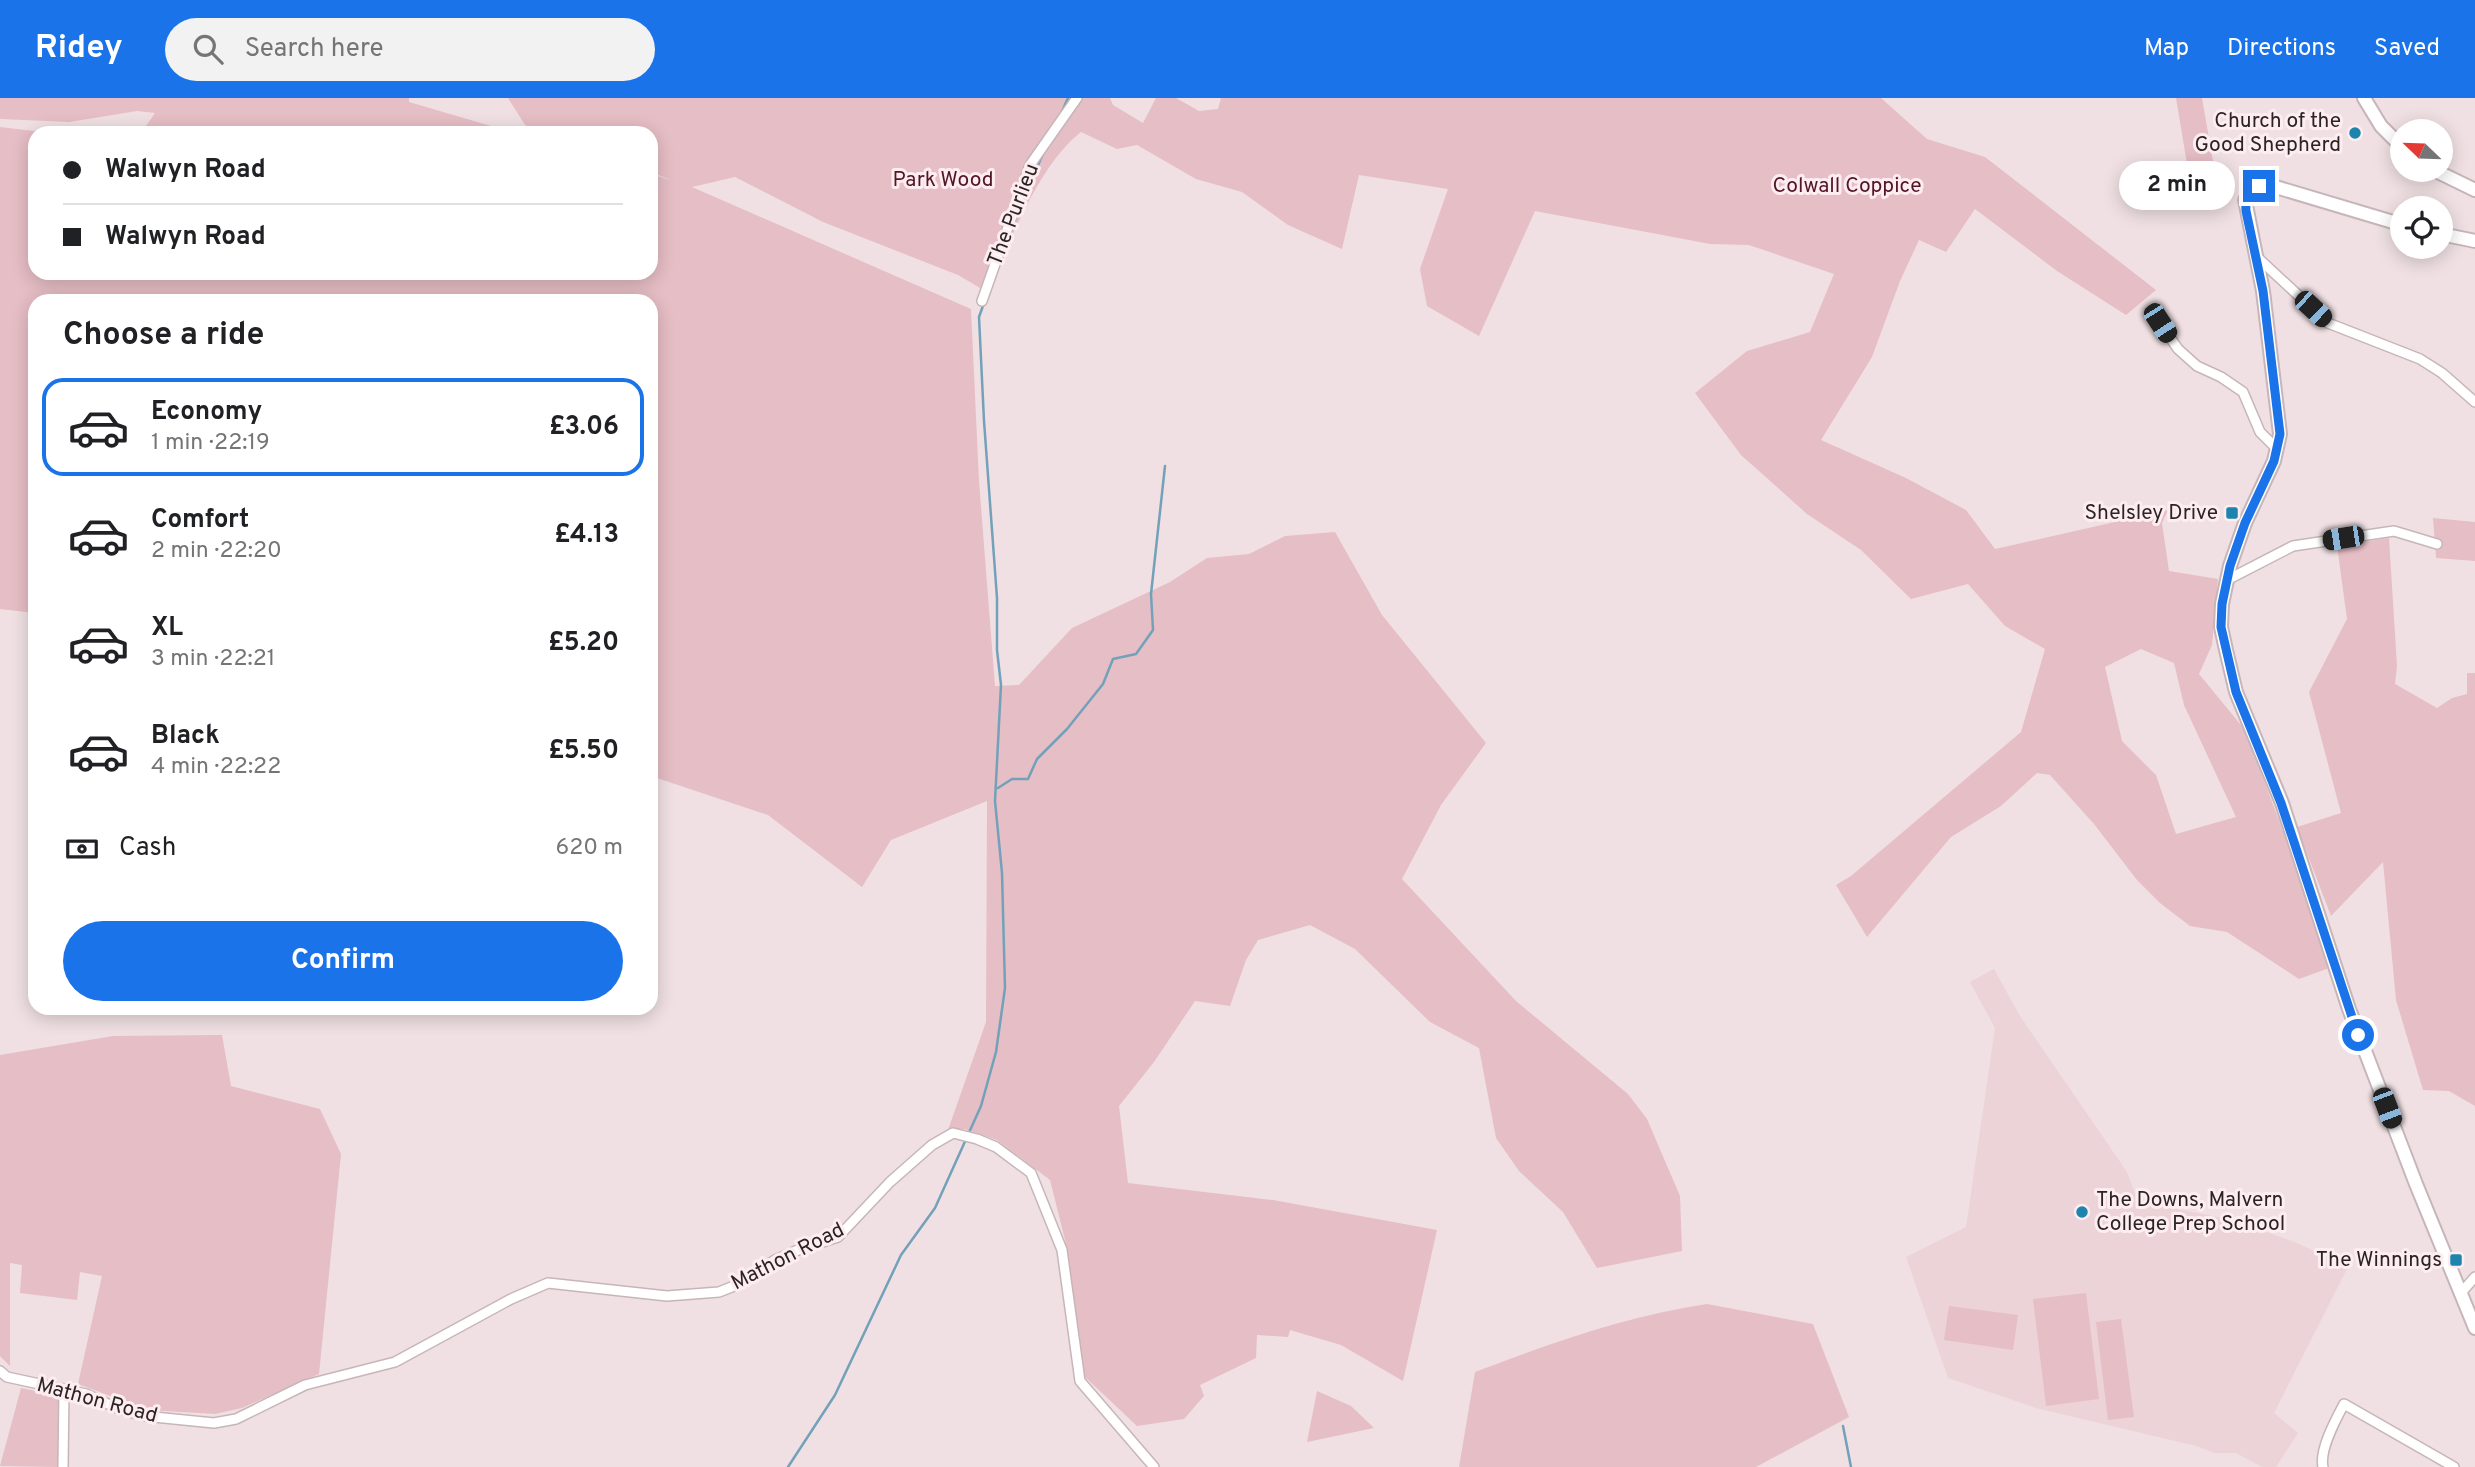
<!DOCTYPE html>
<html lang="en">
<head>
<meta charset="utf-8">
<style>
	body { margin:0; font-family:Overpass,sans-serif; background:#f2f2f2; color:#202124; height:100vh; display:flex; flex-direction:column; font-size:26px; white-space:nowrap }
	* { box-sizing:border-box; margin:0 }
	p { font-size:23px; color:#757577 }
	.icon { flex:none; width:38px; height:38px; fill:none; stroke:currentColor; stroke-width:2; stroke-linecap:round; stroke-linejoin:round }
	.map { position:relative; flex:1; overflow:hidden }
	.side { position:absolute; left:28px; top:196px; width:630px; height:721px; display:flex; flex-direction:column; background:#fff; border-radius:21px; box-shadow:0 4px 18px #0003 }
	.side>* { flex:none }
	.banner { position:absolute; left:28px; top:28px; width:630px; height:154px; border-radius:21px; box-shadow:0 4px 18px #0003; display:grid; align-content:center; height:154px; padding:0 35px; background:#fff }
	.needle { width:46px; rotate:293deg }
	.controls { position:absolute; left:2390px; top:21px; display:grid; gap:14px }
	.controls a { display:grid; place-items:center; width:63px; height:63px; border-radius:50%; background:#fff; box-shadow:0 4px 18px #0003; font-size:35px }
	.end { position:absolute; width:32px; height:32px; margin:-16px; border:9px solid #1a73e8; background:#fff; box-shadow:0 0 0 4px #fff }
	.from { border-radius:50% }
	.bubble { position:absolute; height:49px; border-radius:24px; background:#fff; box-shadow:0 4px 18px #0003; font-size:23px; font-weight:700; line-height:49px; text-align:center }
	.car { position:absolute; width:21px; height:42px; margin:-21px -10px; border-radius:9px; box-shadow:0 0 5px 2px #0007; background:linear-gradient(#222 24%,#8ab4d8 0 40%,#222 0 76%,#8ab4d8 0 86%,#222 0) }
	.banner b { display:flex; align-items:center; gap:24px; height:66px; font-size:26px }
	.banner b+b { border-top:2px solid #e0e0e0 }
	.banner i { width:18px; height:18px; background:#202124 }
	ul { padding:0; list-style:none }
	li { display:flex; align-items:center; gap:21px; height:98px; margin:0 14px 10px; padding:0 21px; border:4px solid transparent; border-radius:21px }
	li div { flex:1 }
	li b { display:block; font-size:26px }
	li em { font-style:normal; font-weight:700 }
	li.selected { border-color:#1a73e8 }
	li>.icon { width:63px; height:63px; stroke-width:1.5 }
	h2 { padding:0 35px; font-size:32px; line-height:84px }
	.pay { display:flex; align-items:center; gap:18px; height:77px; padding:0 35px; font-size:26px }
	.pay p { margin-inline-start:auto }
	.button { display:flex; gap:14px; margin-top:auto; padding:14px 35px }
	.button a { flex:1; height:80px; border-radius:42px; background:#1a73e8; color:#fff; font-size:28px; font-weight:700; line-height:80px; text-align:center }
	header { display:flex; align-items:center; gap:42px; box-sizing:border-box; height:98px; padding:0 35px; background:#1a73e8; color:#fff }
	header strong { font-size:33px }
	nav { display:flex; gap:38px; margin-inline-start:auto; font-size:24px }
	.search { width:490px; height:63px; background:#f2f2f2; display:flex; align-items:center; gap:18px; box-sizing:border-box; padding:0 24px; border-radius:38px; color:#757577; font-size:26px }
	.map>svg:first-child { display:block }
	.built { fill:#ecd3d7 }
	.green { fill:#e6bec5; fill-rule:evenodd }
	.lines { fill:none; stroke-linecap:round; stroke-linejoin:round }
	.stream { stroke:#72a1b9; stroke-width:2.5 }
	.street-casing { stroke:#c6b6b9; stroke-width:12 }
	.secondary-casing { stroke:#c6b6b9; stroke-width:16 }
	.street { stroke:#fff; stroke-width:9 }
	.secondary { stroke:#fff; stroke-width:12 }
	.route { stroke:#1a73e8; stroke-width:9 }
	.poi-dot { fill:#1d84ad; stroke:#feedf0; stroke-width:2.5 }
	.labels { text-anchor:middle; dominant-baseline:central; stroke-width:6; stroke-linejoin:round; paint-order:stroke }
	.poi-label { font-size:21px; fill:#2a2425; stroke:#feedf0; text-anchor:end }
	.park-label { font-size:21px; fill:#521526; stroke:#feedf0 }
	.street-label { font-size:21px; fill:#2a2425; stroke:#feedf0 }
</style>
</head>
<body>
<header>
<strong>Ridey</strong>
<div class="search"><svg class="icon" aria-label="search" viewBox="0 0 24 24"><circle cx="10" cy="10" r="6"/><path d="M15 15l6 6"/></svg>Search here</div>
<nav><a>Map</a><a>Directions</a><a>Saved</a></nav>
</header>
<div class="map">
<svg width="2475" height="1369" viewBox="0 0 2475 1369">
	<rect width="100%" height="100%" fill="#f0e0e3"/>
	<!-- built -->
	<path class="built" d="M1994,871L2020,918L2127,1074L2135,1095L2158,1107L2233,1122L2297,1145L2348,1169L2274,1315L2298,1335L2276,1369H2262L2236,1355H2215L2196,1348L2036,1310L1948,1280L1906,1159L1966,1129L1995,930L1970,884Z"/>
	<!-- green -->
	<g class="green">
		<path d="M0,0H409V4L515,35H149L146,28L155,15L137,13L69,24L0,21Z"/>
		<path d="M508,0H1110L1113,7L1143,25L1156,0H1176L1199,13L1218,11L1221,0H1881L1927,41L1985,59L2156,192L2126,217L2057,173L1975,111L1946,154L1919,142L1900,183L1872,259L1821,342L1906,380L1966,412L1995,451L2168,412L2162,425L2169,473L2218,481L2212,547L2199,576L2245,632L2307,797L2329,870L2299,881L2227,834L2190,828L2160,805L2137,782L2094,726L2050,677L2037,675L2001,708L1951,739L1867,839L1836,787L1851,778L2021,634L2045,551L2005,528L1968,486L1911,501L1861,452L1807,416L1741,357L1695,295L1747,253L1810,234L1834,176L1749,147L1710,146L1535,113L1479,238L1427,208L1420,171L1448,91L1359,77L1342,151L1288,127L1242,94L1196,81L1137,47L1117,51L1081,34C1039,66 1009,146 987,194L958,177L823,124L735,79L692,89L971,211L979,383L995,588L1019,587L1072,530L1170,484L1207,460L1249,456L1285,438L1335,434L1382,517L1486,645L1441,707L1402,781L1516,903L1628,996L1647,1021L1680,1098L1682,1153L1597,1170L1563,1114L1519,1073L1496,1040L1479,950L1430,924L1355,851L1310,827L1258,842L1246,862L1230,908L1195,903L1154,964L1119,1008L1128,1085L1273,1102L1437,1132L1403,1283L1341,1247L1290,1232L1288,1239L1257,1237L1256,1260L1200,1287L1204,1298L1184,1321L1137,1328L1084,1278L1065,1142L1050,1082L997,1042L965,1031L948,1032L986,924L987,703L891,742L862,789L768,717L651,678V203H35V515L0,511V29L43,34L35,35V175H651V76L671,82L651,74V35H546L525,27ZM2141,551L2174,565L2184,607L2236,719L2176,736L2156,677L2122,643L2105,569Z"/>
		<path d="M2176,0H2202L2218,92L2192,96Z"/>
		<path d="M2433,420L2475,424V463L2436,460Z"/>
		<path d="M2389,440L2397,568L2395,586L2437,610L2452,600L2467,596V575H2475V1008L2449,993L2423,992L2396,902L2383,764L2331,818L2297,729L2341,715L2309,594L2347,521L2337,448Z"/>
		<path d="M222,937L231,988L320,1011L341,1056L319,1276L242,1310L215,1316L148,1312L78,1286L102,1178L80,1174L77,1202L20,1195L22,1167L10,1165V1268L0,1258V957L113,938Z"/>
		<path d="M2086,1195L2099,1301L2046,1308L2033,1201Z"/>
		<path d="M1707,1206L1813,1226L1849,1319L1756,1369H1459L1475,1274C1551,1245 1626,1218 1707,1206Z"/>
		<path d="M1949,1208L2018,1217L2013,1252L1944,1242Z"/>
		<path d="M2121,1221L2134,1319L2108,1322L2096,1224Z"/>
		<path d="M21,1290L59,1298V1369L0,1368Z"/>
		<path d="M1317,1293L1351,1308L1374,1330L1307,1344Z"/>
	</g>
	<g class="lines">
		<!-- stream -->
		<g class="stream">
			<path d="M1060,18L1068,0"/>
			<path d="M1023,101L1043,56"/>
			<path d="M998,690L1012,681H1028L1037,661L1067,631L1103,586L1113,561L1136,556L1153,532L1151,496L1165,368"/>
			<path d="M1843,1328L1851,1369"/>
			<path d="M788,1369L835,1297L901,1157L935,1110L981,1008L996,954L1005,890L1002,775L995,703L1001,587L997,552V500L984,323L979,219L984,205"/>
		</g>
		<defs>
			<g id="street">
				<path d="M2257,159L2328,225L2420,261L2442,275L2475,304"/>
				<path d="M982,203L1030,67L1077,0"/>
				<path d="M2160,225L2178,251L2197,268L2221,279L2243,294L2260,334L2277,351"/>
				<path d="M2227,482L2293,448L2394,433L2437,446"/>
				<path d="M2460,1196L2475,1179"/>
				<path d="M0,1273L7,1279L86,1296L119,1311L144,1318L214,1325L236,1321L305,1287L395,1264L511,1201L548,1185L667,1198L719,1194L739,1186L775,1162L798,1152L838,1139L890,1084L932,1047L953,1035L977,1041L996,1049L1031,1075L1062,1152L1080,1283L1154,1369"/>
				<path d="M63,1369L64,1292"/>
				<path d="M2323,1369C2319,1352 2336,1321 2344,1306L2454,1369"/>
			</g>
			<g id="secondary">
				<path d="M2364,0L2381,28L2403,50"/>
				<path d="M2434,72L2475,92"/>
				<path d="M2403,127L2269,87L2251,92L2245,102L2263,193L2280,336L2274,363L2245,425L2230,468L2222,506L2221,529L2226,552L2236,594L2282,705L2349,911L2416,1086L2475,1230"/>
				<path d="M2441,136L2475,143"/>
			</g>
		</defs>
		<!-- street casing -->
		<use href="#street" class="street-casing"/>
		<!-- secondary casing -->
		<use href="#secondary" class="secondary-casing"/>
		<!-- street -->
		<use href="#street" class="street"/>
		<!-- secondary -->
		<use href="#secondary" class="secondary"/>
	</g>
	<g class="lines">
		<!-- route -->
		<path class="route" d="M2259,88C2248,94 2245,101 2246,113L2263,193L2280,336L2274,363L2245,425L2230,468L2222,506L2221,529L2236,594L2281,705L2358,937"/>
	</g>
	<!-- markers -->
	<g class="poi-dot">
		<circle cx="2355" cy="35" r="7"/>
		<rect x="2225" y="408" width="14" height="14" rx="3.5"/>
		<circle cx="2082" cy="1114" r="7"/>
		<rect x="2449" y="1155" width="14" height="14" rx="3.5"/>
	</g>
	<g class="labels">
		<!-- poi labels -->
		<g class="poi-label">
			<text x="2341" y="23">Church of the<tspan x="2341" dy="24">Good Shepherd</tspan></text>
			<text x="2218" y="415">Shelsley Drive</text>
			<text x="2096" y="1102" text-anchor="start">The Downs, Malvern<tspan x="2096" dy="24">College Prep School</tspan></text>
			<text x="2442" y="1162">The Winnings</text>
		</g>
		<!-- park labels -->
		<g class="park-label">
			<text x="943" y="82">Park Wood</text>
			<text x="1847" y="88">Colwall Coppice</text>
		</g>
		<!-- street labels -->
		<g class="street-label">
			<text transform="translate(1014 117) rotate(-69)">The Purlieu</text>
			<text transform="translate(788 1159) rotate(-27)">Mathon Road</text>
			<text transform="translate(97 1303) rotate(15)">Mathon Road</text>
		</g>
	</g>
</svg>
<div class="controls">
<a><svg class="needle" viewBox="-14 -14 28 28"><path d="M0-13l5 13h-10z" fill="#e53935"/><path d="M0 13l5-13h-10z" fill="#757577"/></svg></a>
<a><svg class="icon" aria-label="locate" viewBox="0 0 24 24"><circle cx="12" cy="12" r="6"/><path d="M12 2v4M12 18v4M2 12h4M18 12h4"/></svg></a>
</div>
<i class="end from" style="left:2358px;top:937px"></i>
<i class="end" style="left:2259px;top:88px"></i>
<div class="bubble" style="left:2119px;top:63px;width:116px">2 min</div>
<i class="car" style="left:2313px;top:211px;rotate:133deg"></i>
<i class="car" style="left:2160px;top:225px;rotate:147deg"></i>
<i class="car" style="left:2343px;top:440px;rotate:261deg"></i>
<i class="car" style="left:2387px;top:1010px;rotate:159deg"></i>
<div class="banner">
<b><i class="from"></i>Walwyn Road</b>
<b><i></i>Walwyn Road</b>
</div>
<section class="side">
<h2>Choose a ride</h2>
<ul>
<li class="selected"><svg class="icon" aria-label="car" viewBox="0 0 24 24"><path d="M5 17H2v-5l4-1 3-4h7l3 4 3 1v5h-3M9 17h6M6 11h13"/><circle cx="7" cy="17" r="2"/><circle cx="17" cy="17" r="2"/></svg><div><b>Economy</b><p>1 min · 22:19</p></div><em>£3.06</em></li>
<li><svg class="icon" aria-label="car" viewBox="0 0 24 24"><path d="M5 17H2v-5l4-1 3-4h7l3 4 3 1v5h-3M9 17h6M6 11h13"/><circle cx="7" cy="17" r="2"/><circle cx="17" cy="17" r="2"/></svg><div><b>Comfort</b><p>2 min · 22:20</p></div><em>£4.13</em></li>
<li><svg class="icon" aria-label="car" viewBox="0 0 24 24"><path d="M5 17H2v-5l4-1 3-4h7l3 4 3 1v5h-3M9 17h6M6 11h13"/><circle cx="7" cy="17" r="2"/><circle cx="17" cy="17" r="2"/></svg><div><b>XL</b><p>3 min · 22:21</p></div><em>£5.20</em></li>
<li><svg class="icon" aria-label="car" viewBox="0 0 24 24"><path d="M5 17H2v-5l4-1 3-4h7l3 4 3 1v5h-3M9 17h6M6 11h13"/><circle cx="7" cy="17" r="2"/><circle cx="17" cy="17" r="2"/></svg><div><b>Black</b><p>4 min · 22:22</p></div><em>£5.50</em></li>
</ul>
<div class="pay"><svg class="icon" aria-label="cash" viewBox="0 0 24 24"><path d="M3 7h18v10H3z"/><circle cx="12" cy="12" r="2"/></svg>Cash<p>620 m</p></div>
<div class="button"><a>Confirm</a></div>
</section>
</div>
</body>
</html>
